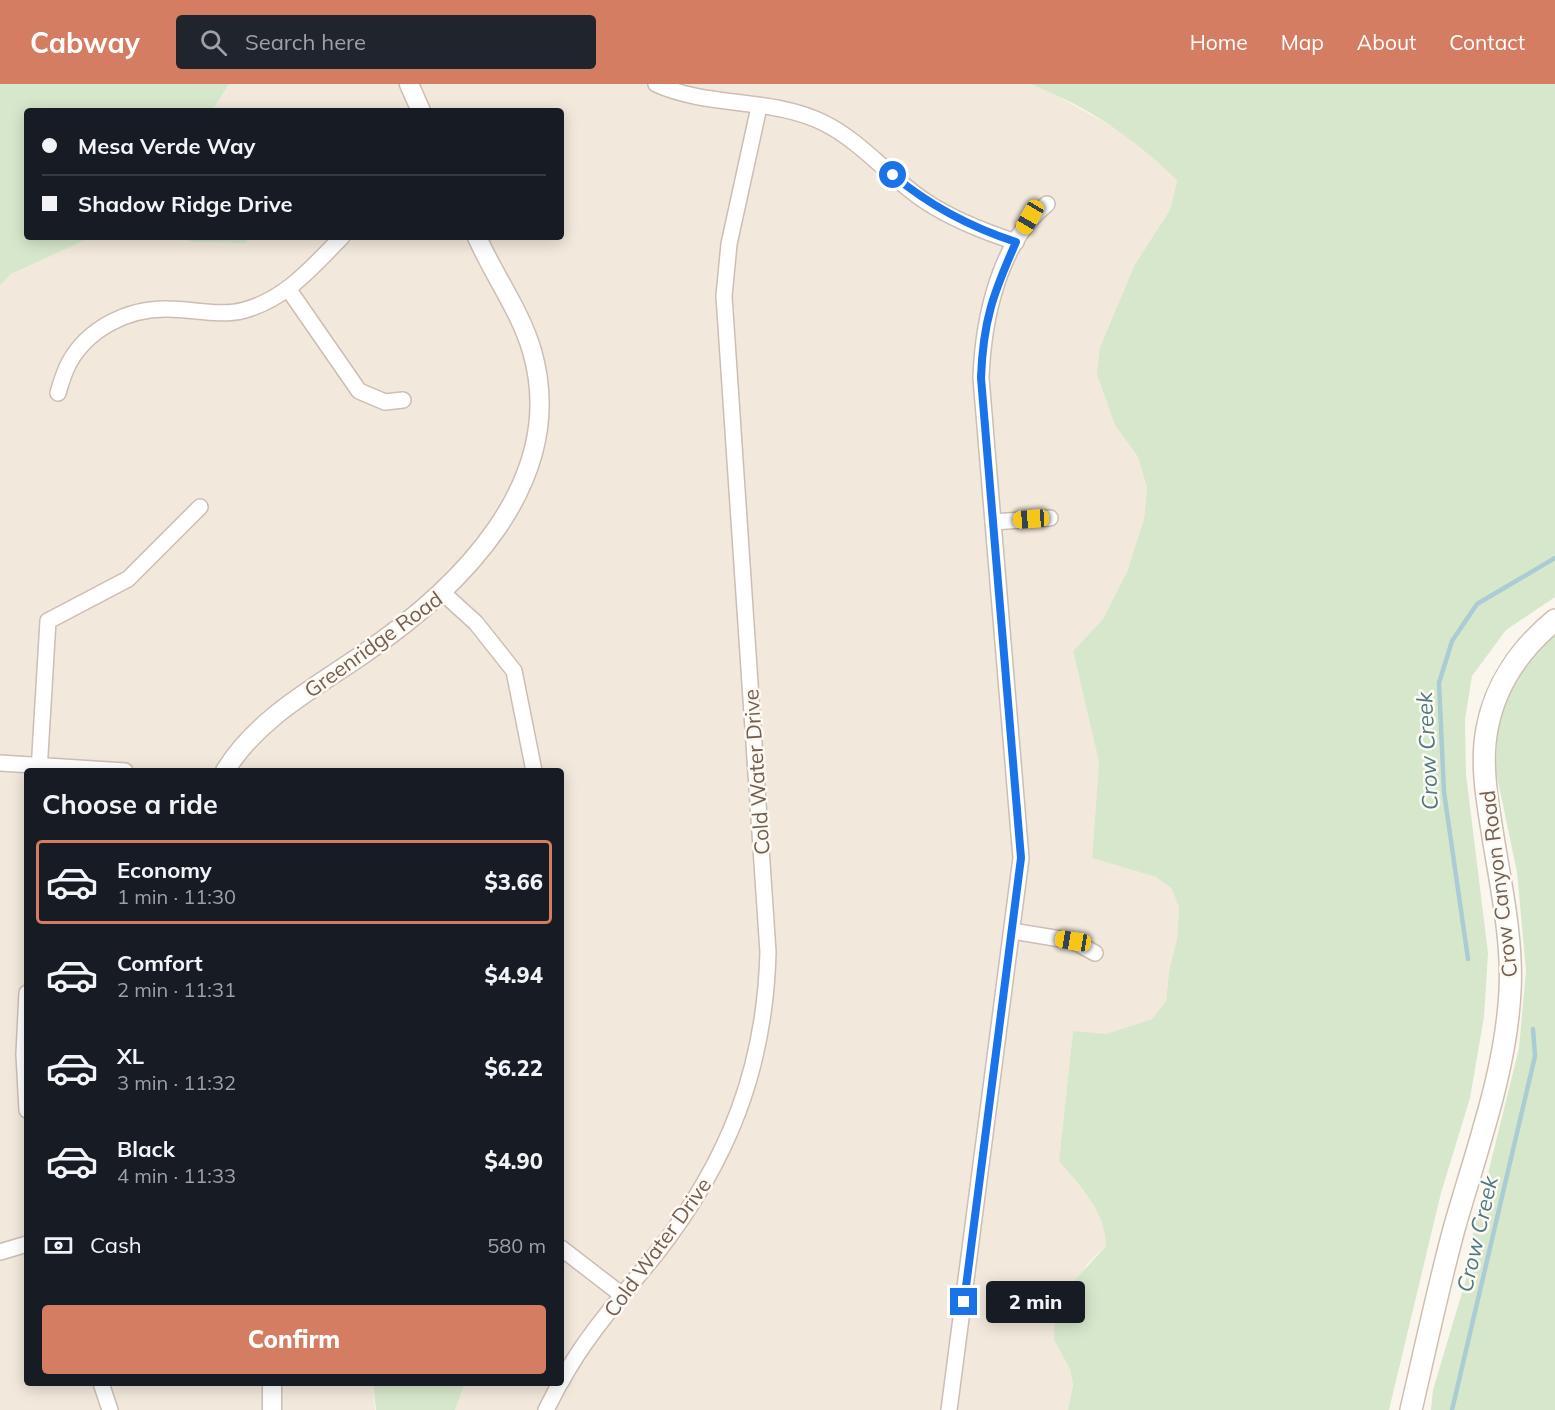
<!DOCTYPE html>
<html lang="en">
<head>
<meta charset="utf-8">
<style>
	body { margin:0; font-family:Mulish,sans-serif; background:#20242c; color:#f1f3f6; height:100vh; display:flex; flex-direction:column; font-size:22px; white-space:nowrap }
	* { box-sizing:border-box; margin:0 }
	p { font-size:20px; color:#9ea1a6 }
	.icon { flex:none; width:33px; height:33px; fill:none; stroke:currentColor; stroke-width:2; stroke-linecap:round; stroke-linejoin:round }
	.map { position:relative; flex:1; overflow:hidden }
	.drawer { position:absolute; left:24px; top:684px; width:540px; height:618px; display:flex; flex-direction:column; background:#171b24; border-radius:6px; box-shadow:0 3px 15px #0003 }
	.drawer>* { flex:none }
	.hud { position:absolute; left:24px; top:24px; width:540px; height:132px; border-radius:6px; box-shadow:0 3px 15px #0003; display:grid; align-content:center; height:132px; padding:0 18px; background:#171b24 }
	.end { position:absolute; width:27px; height:27px; margin:-14px; border:8px solid #1a73e8; background:#fff; box-shadow:0 0 0 3px #fff }
	.from { border-radius:50% }
	.bubble { position:absolute; height:42px; border-radius:6px; background:#171b24; box-shadow:0 3px 15px #0003; font-size:20px; font-weight:800; line-height:42px; text-align:center }
	.car { position:absolute; width:18px; height:36px; margin:-18px -9px; border-radius:8px; box-shadow:0 0 4px 2px #0007; background:linear-gradient(#f5c518 24%,#345 0 40%,#f5c518 0 76%,#345 0 86%,#f5c518 0) }
	.hud b { display:flex; align-items:center; gap:21px; height:57px; font-size:22px }
	.hud b+b { border-top:2px solid #363941 }
	.hud i { width:15px; height:15px; background:#f1f3f6 }
	ul { padding:0; list-style:none }
	li { display:flex; align-items:center; gap:18px; height:84px; margin:0 12px 9px; padding:0 6px; border:3px solid transparent; border-radius:6px }
	li div { flex:1 }
	li b { display:block; font-size:22px }
	li em { font-style:normal; font-weight:800 }
	li.selected { border-color:#d57d62 }
	li>.icon { width:54px; height:54px; stroke-width:1.5 }
	h2 { padding:0 18px; font-size:27px; line-height:72px }
	.pay { display:flex; align-items:center; gap:15px; height:66px; padding:0 18px; font-size:22px }
	.pay p { margin-inline-start:auto }
	.cta { display:flex; gap:12px; margin-top:auto; padding:12px 18px }
	.cta a { flex:1; height:69px; border-radius:6px; background:#d57d62; color:#fff; font-size:24px; font-weight:800; line-height:69px; text-align:center }
	header { display:flex; align-items:center; gap:36px; box-sizing:border-box; height:84px; padding:0 30px; background:#d57d62; color:#fff }
	header strong { font-size:28px }
	nav { display:flex; gap:33px; margin-inline-start:auto; font-size:21px }
	.search { width:420px; height:54px; background:#20242c; display:flex; align-items:center; gap:15px; box-sizing:border-box; padding:0 21px; border-radius:6px; color:#9ea1a6; font-size:22px }
	.map>svg:first-child { display:block }
	.residential { fill:#f2e8dc }
	.green { fill:#d7e7cc }
	.lines { fill:none; stroke-linecap:round; stroke-linejoin:round }
	.stream { stroke:#abccd3; stroke-width:4.5 }
	.minor-casing { stroke:#ccbeb4; stroke-width:18 }
	.tertiary-casing { stroke:#ccbeb4; stroke-width:21 }
	.secondary-casing { stroke:#cebfb1; stroke-width:24 }
	.minor { stroke:#fff; stroke-width:15 }
	.tertiary { stroke:#fff; stroke-width:18 }
	.secondary { stroke:#fff; stroke-width:21 }
	.route { stroke:#1a73e8; stroke-width:8 }
	.labels { text-anchor:middle; dominant-baseline:central; stroke-width:5; stroke-linejoin:round; paint-order:stroke }
	.street-label { font-size:21px; fill:#745e52; stroke:#fdfaf3 }
	.water-label { font-size:22px; font-style:italic; fill:#4e7a84; stroke:#fdfaf3 }
</style>
</head>
<body>
<header>
<strong>Cabway</strong>
<div class="search"><svg class="icon" aria-label="search" viewBox="0 0 24 24"><circle cx="10" cy="10" r="6"/><path d="M15 15l6 6"/></svg>Search here</div>
<nav><a>Home</a><a>Map</a><a>About</a><a>Contact</a></nav>
</header>
<div class="map">
<svg width="1555" height="1326" viewBox="0 0 1555 1326">
	<rect width="100%" height="100%" fill="#fbf6ed"/>
	<!-- residential -->
	<path class="residential" d="M229,0H1030L1049,7L1135,56L1177,95L1170,126L1135,180L1100,263L1115,341L1138,373L1147,404L1144,435L1127,488L1103,535L1073,567L1099,678L1092,774L1156,793L1173,806L1179,823L1177,855L1169,887L1166,917L1152,935L1106,950L1073,948L1059,1077L1098,1125L1106,1150V1162L1087,1180L1054,1256L1070,1285L1073,1301L1068,1326H455L465,1299H561V687H27V1299H373L375,1326H0V201L11,190L92,153H173L193,158L245,159L250,153H561V27H212Z"/>
	<!-- green -->
	<g class="green">
		<path d="M0,0H229L212,27H27V153H92L11,190L0,201Z"/>
		<path d="M1030,0H1555V513L1506,546L1472,592L1465,636L1466,690L1488,869L1484,933L1470,1014L1441,1109L1389,1326H1068L1073,1301L1070,1285L1054,1256L1056,1217L1106,1162C1106,1127 1080,1103 1059,1077L1073,947L1106,950L1152,935L1166,917L1169,887L1177,855L1179,823L1172,805L1156,793L1092,774L1099,678L1073,567L1103,535L1127,488L1144,435L1147,404L1138,373L1115,341L1097,290L1100,263L1135,180L1170,126L1177,96C1136,55 1085,21 1030,0Z"/>
		<path d="M173,153H250L245,159L193,158Z"/>
		<path d="M1555,543V1326H1431L1433,1306L1469,1185L1471,1158L1519,964L1526,887L1517,788L1496,688L1497,646L1519,581Z"/>
		<path d="M373,1299H465L455,1326H376Z"/>
	</g>
	<g class="lines">
		<!-- stream -->
		<g class="stream">
			<path d="M1468,875L1444,708L1439,599L1452,557L1477,520L1555,474"/>
			<path d="M1452,1326L1535,972L1533,945"/>
		</g>
		<defs>
			<g id="minor">
				<path d="M656,0C709,24 772,13 824,39C862,58 889,93 925,117C952,135 985,148 1016,158"/>
				<path d="M289,206L359,307L385,318L403,316"/>
				<path d="M58,309C61,299 64,288 69,279C88,244 129,224 168,225C193,225 220,233 245,226C287,214 312,183 342,153"/>
				<path d="M993,438L1050,434"/>
				<path d="M443,509L476,539L514,587L534,687"/>
				<path d="M0,679L125,687"/>
				<path d="M39,687L48,537L128,495L200,423"/>
				<path d="M1012,847L1073,857L1095,869"/>
				<path d="M27,909L24,970L27,1026"/>
				<path d="M561,1164L622,1211"/>
				<path d="M0,1168L27,1160"/>
				<path d="M561,1298C586,1251 623,1211 656,1170C728,1078 765,985 768,868L724,212L729,160L759,23"/>
				<path d="M101,1299L110,1326"/>
				<path d="M546,1326L560,1299"/>
				<path d="M949,1326L1021,774L981,294C983,236 999,158 1047,120"/>
			</g>
			<g id="tertiary">
				<path d="M409,0L421,27"/>
				<path d="M225,687C256,636 311,606 359,573C457,507 570,399 532,267C520,226 494,192 477,153"/>
				<path d="M272,1299V1326"/>
			</g>
			<path id="secondary" d="M1411,1326C1425,1266 1438,1204 1454,1145C1476,1067 1506,988 1510,907C1513,852 1499,794 1491,740C1486,709 1481,676 1487,645C1495,601 1521,564 1555,536"/>
		</defs>
		<!-- minor casing -->
		<use href="#minor" class="minor-casing"/>
		<!-- tertiary casing -->
		<use href="#tertiary" class="tertiary-casing"/>
		<!-- secondary casing -->
		<use href="#secondary" class="secondary-casing"/>
		<!-- minor -->
		<use href="#minor" class="minor"/>
		<!-- tertiary -->
		<use href="#tertiary" class="tertiary"/>
		<!-- secondary -->
		<use href="#secondary" class="secondary"/>
	</g>
	<g class="lines">
		<!-- route -->
		<path class="route" d="M893,91C930,122 970,143 1016,158C993,210 983,237 981,294L1021,774L964,1218"/>
	</g>
	<g class="labels">
		<!-- street labels -->
		<g class="street-label">
			<text transform="translate(373 560) rotate(-36)">Greenridge Road</text>
			<text transform="translate(756 688) rotate(-94)">Cold Water Drive</text>
			<text transform="translate(1498 800) rotate(-97)">Crow Canyon Road</text>
			<text transform="translate(657 1163) rotate(-54)">Cold Water Drive</text>
		</g>
		<!-- water labels -->
		<g class="water-label">
			<text transform="translate(1427 667) rotate(-93)">Crow Creek</text>
			<text transform="translate(1477 1150) rotate(-77)">Crow Creek</text>
		</g>
	</g>
</svg>
<i class="end from" style="left:893px;top:91px"></i>
<i class="end" style="left:964px;top:1218px"></i>
<div class="bubble" style="left:986px;top:1197px;width:99px">2 min</div>
<i class="car" style="left:1030px;top:133px;rotate:210deg"></i>
<i class="car" style="left:1031px;top:435px;rotate:266deg"></i>
<i class="car" style="left:1073px;top:857px;rotate:279deg"></i>
<div class="hud">
<b><i class="from"></i>Mesa Verde Way</b>
<b><i></i>Shadow Ridge Drive</b>
</div>
<section class="drawer">
<h2>Choose a ride</h2>
<ul>
<li class="selected"><svg class="icon" aria-label="car" viewBox="0 0 24 24"><path d="M5 17H2v-5l4-1 3-4h7l3 4 3 1v5h-3M9 17h6M6 11h13"/><circle cx="7" cy="17" r="2"/><circle cx="17" cy="17" r="2"/></svg><div><b>Economy</b><p>1 min · 11:30</p></div><em>$3.66</em></li>
<li><svg class="icon" aria-label="car" viewBox="0 0 24 24"><path d="M5 17H2v-5l4-1 3-4h7l3 4 3 1v5h-3M9 17h6M6 11h13"/><circle cx="7" cy="17" r="2"/><circle cx="17" cy="17" r="2"/></svg><div><b>Comfort</b><p>2 min · 11:31</p></div><em>$4.94</em></li>
<li><svg class="icon" aria-label="car" viewBox="0 0 24 24"><path d="M5 17H2v-5l4-1 3-4h7l3 4 3 1v5h-3M9 17h6M6 11h13"/><circle cx="7" cy="17" r="2"/><circle cx="17" cy="17" r="2"/></svg><div><b>XL</b><p>3 min · 11:32</p></div><em>$6.22</em></li>
<li><svg class="icon" aria-label="car" viewBox="0 0 24 24"><path d="M5 17H2v-5l4-1 3-4h7l3 4 3 1v5h-3M9 17h6M6 11h13"/><circle cx="7" cy="17" r="2"/><circle cx="17" cy="17" r="2"/></svg><div><b>Black</b><p>4 min · 11:33</p></div><em>$4.90</em></li>
</ul>
<div class="pay"><svg class="icon" aria-label="cash" viewBox="0 0 24 24"><path d="M3 7h18v10H3z"/><circle cx="12" cy="12" r="2"/></svg>Cash<p>580 m</p></div>
<div class="cta"><a>Confirm</a></div>
</section>
</div>
</body>
</html>
